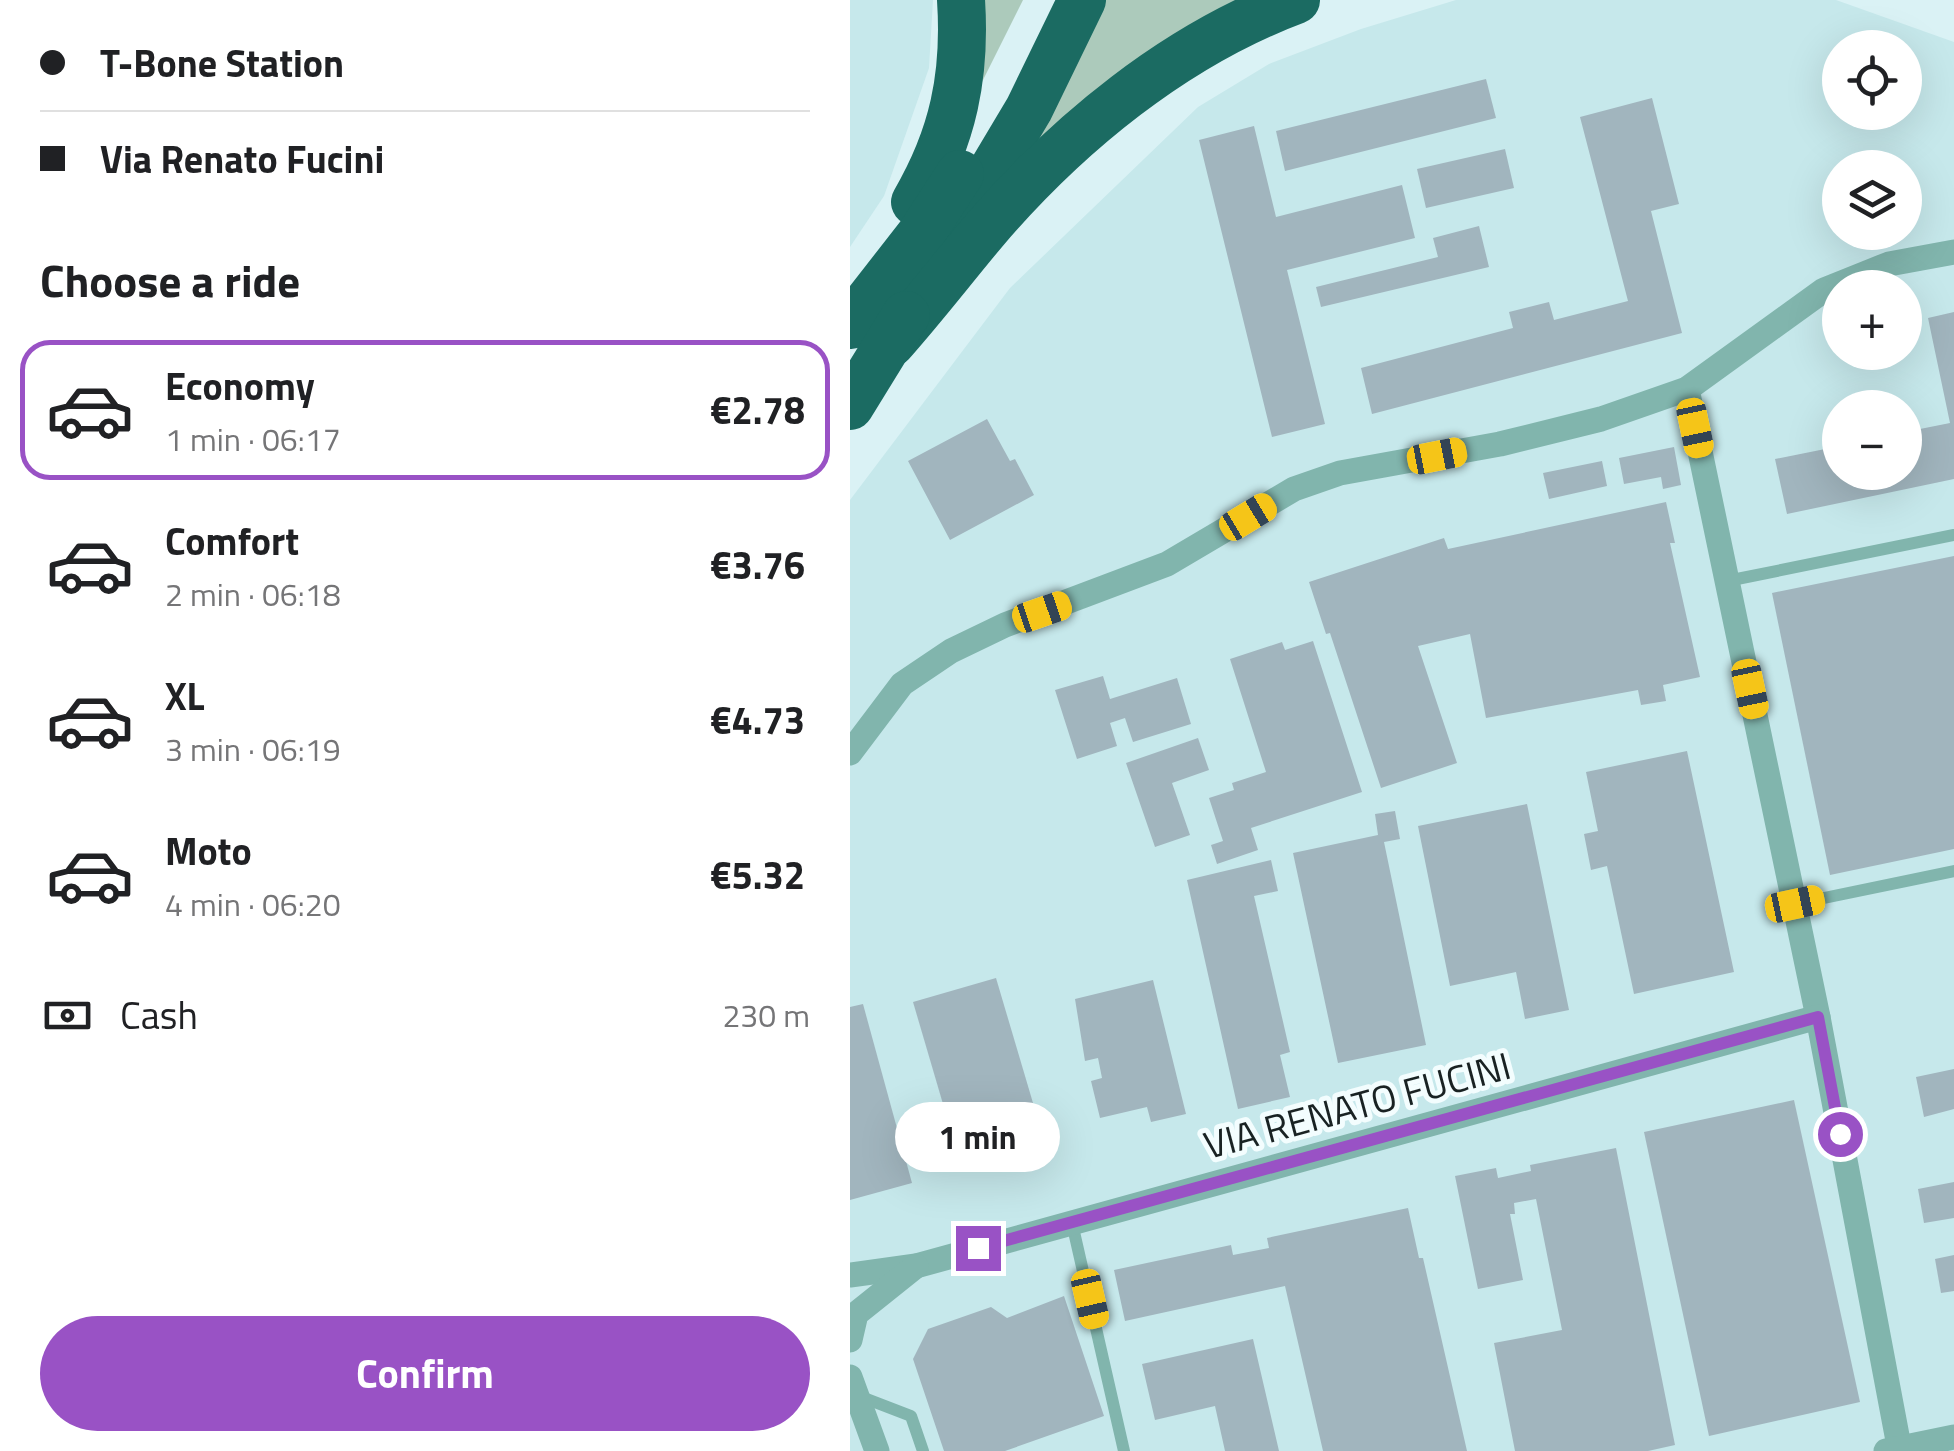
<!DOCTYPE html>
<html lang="en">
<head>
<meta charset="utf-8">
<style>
	body { margin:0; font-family:"Titillium Web",sans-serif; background:#f2f2f2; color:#202124; height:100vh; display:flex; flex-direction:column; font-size:38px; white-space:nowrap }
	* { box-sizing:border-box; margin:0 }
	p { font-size:32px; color:#757577 }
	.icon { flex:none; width:55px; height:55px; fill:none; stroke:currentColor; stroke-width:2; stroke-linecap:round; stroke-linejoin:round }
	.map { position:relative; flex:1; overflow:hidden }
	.drawer { display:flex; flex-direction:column; background:#fff; width:850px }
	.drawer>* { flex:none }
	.hud { display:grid; align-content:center; height:220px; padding:0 40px; background:#fff }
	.tools { position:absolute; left:972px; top:30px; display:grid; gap:20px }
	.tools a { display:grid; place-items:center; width:100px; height:100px; border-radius:50%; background:#fff; box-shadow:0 10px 40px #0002; font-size:50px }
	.end { position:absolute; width:45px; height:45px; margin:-22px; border:12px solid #9952c5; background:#fff; box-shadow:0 0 0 5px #fff }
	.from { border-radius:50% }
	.bubble { position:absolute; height:70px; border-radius:35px; background:#fff; box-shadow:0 10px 40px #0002; font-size:32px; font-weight:700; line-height:70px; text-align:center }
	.car { position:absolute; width:30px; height:60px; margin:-30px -15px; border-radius:12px; box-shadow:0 0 8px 2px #0007; background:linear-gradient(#f5c518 24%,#345 0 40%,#f5c518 0 76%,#345 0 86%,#f5c518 0) }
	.hud b { display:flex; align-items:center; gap:35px; height:95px; font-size:38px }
	.hud b+b { border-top:2px solid #e0e0e0 }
	.hud i { width:25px; height:25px; background:#202124 }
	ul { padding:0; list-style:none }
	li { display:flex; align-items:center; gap:30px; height:140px; margin:0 20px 15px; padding:0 20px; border:5px solid transparent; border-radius:30px }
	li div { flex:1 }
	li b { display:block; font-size:38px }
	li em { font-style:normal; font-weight:700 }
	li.on { border-color:#9952c5 }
	li>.icon { width:90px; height:90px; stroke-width:1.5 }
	h2 { padding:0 40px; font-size:45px; line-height:120px }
	.pay { display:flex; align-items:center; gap:25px; height:110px; padding:0 40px; font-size:38px }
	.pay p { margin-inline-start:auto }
	.primary-button { display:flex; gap:20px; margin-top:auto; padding:20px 40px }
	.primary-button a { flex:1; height:115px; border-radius:60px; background:#9952c5; color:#fff; font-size:40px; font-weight:700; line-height:115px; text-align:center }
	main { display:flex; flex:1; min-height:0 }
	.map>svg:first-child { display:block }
	.built { fill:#c6e8eb; fill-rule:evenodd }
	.green { fill:#accabb }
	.building { fill:#a1b5be }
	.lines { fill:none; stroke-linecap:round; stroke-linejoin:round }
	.service { stroke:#81b5ad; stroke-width:12 }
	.minor { stroke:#81b5ad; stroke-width:25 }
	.motorway { stroke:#1b6b62; stroke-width:48 }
	.route { stroke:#9952c5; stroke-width:12 }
	.labels { text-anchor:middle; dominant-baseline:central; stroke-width:10; stroke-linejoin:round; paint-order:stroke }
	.street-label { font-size:38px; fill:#192223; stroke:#f3fdfe }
</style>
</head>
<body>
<main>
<section class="drawer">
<div class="hud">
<b><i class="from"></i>T-Bone Station</b>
<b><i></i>Via Renato Fucini</b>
</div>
<h2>Choose a ride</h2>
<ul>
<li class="on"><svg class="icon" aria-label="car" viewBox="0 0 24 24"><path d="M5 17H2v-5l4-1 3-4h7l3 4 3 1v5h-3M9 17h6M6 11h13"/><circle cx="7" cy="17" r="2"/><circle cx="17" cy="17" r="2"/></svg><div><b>Economy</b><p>1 min · 06:17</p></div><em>€2.78</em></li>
<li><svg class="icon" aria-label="car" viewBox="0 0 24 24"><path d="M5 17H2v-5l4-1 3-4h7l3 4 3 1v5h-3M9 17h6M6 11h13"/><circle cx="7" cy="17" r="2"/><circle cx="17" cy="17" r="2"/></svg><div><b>Comfort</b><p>2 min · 06:18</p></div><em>€3.76</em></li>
<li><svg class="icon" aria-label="car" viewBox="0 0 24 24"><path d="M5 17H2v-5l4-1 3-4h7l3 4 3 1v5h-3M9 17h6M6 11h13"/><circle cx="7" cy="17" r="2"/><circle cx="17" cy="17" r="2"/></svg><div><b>XL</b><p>3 min · 06:19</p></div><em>€4.73</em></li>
<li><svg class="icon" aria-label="car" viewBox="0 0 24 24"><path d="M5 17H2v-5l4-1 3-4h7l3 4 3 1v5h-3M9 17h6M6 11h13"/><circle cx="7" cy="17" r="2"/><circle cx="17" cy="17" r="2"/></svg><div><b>Moto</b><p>4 min · 06:20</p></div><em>€5.32</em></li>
</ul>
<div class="pay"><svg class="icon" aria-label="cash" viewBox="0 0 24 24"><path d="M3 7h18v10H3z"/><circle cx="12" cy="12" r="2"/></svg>Cash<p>230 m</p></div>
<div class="primary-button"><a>Confirm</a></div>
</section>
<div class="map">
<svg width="1104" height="1451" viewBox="0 0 1104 1451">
	<rect width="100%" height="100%" fill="#daf2f5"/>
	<!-- built -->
	<g class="built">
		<path d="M0,0H83L79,68L34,196L0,247Z"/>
		<path d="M606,0H986L1104,42V1451H0V500L160,288L348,107L419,64L511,29ZM990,48H1055V112H990ZM990,168H1055V232H990ZM990,288H1055V352H990ZM990,408H1055V472H990Z"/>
	</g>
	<!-- green -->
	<g class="green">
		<path d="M130,0H173L130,86Z"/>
		<path d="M248,0H398L187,142Z"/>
	</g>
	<!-- building -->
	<g class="building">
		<path d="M636,79L646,118L435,171L426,131Z"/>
		<path d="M802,98L829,204L801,211L832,333L522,414L511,368L663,328L659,312L699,302L704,320L778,301L730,117Z"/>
		<path d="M404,126L426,217L552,185L565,238L437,270L475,424L422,437L349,140Z"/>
		<path d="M655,149L664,188L576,208L567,169Z"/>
		<path d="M629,226L639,267L471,307L466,287L588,257L583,238Z"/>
		<path d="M1104,312V479L937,514L925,459L990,446V472H1055V432L1100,423L1078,318Z"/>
		<path d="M137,419L160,461L165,459L184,495L100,540L58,461Z"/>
		<path d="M824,447L831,485L813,489L811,477L774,484L769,458Z"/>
		<path d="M752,461L757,486L699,499L693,473Z"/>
		<path d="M816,502L825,543H820L850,677L813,685L816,701L791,705L788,690L636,718L620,634L568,646L607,763L531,788L480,633L476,634L459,582L594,538L598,549Z"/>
		<path d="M1104,556V849L980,875L922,593Z"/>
		<path d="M463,641L512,792L401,828L408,850L367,864L361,845L373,841L359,798L384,790L382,783L416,772L380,659L432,642L435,650Z"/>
		<path d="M253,676L260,699L327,678L341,724L283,742L275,718L260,723L267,746L227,759L205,690Z"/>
		<path d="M348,738L359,770L322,783L340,835L305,847L276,763Z"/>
		<path d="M837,751L884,972L784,994L757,866L741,870L734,834L748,831L736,772Z"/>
		<path d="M677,804L719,1010L675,1019L666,972L600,986L568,826Z"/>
		<path d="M545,811L550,839L534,842L576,1045L488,1063L443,853L528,835L525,814Z"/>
		<path d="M421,860L428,891L404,896L440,1052L430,1055L440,1097L388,1109L337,880Z"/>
		<path d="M146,978L196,1147L113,1172L63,1002Z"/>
		<path d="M303,980L336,1114L301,1122L297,1107L250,1118L241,1081L252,1078L248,1058L235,1061L225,999Z"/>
		<path d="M13,1004L62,1183L0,1200V1007Z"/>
		<path d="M1104,1069V1109L1074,1117L1066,1077Z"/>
		<path d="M944,1100L1010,1402L859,1436L794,1132Z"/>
		<path d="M766,1148L825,1445L798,1451H665L644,1343L712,1330L686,1199L664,1203L665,1214H660L673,1280L628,1289L605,1176L646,1168L648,1178L681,1171L680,1165Z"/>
		<path d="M1104,1182V1218L1074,1223L1068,1189Z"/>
		<path d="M558,1208L569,1258H573L617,1451H473L435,1286L275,1321L264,1270L381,1245L383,1255L419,1248L417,1238Z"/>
		<path d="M1104,1255V1291L1091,1293L1085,1259Z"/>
		<path d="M214,1296L254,1416L155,1451H94L63,1359L78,1329L141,1307L157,1318Z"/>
		<path d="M403,1339L429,1451H375L365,1406L305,1420L292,1364Z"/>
	</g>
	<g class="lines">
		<!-- service -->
		<g class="service">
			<path d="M877,581L1104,535"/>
			<path d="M945,904L1104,871"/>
			<path d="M222,1223L274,1451"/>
			<path d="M9,1396L61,1416L73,1451"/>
		</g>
		<!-- minor -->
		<g class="minor">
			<path d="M837,389L968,1017L1049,1446"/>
			<path d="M0,753L52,684L101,651L155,625L317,564L444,489L490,473L650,444L751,419L837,389L974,290L1039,264L1104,252"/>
			<path d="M0,1275L66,1266L968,1017"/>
			<path d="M0,1340L6,1314L66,1266"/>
			<path d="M0,1377L27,1451"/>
			<path d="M1036,1451L1104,1437"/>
		</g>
		<!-- motorway -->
		<g class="motorway">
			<path d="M65,202C103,137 116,76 111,0"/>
			<path d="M108,228L179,109L232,0"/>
			<path d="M0,325L71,234L110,174"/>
			<path d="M41,343C73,307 103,268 134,231C217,134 325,45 446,0"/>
			<path d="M0,406L56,315"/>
		</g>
	</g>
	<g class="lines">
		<!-- route -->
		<path class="route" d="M128,1248L968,1017L990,1134"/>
	</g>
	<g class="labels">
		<!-- street labels -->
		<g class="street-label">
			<text transform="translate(507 1105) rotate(-15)">VIA RENATO FUCINI</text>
		</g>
	</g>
</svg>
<div class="tools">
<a><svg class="icon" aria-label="locate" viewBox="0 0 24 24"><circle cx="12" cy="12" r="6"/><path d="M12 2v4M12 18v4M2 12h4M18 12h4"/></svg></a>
<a><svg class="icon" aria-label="layers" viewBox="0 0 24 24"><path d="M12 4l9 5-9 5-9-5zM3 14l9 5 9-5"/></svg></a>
<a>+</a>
<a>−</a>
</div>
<i class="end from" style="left:990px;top:1134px"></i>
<i class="end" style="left:128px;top:1248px"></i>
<div class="bubble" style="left:45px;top:1102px;width:165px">1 min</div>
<i class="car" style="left:845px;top:428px;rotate:168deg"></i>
<i class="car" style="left:587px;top:456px;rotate:79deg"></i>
<i class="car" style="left:398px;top:517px;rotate:59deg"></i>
<i class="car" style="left:192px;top:612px;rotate:71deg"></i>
<i class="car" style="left:900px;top:689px;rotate:168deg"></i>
<i class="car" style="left:945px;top:904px;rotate:78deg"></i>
<i class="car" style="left:240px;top:1299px;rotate:167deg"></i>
</div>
</main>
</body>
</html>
